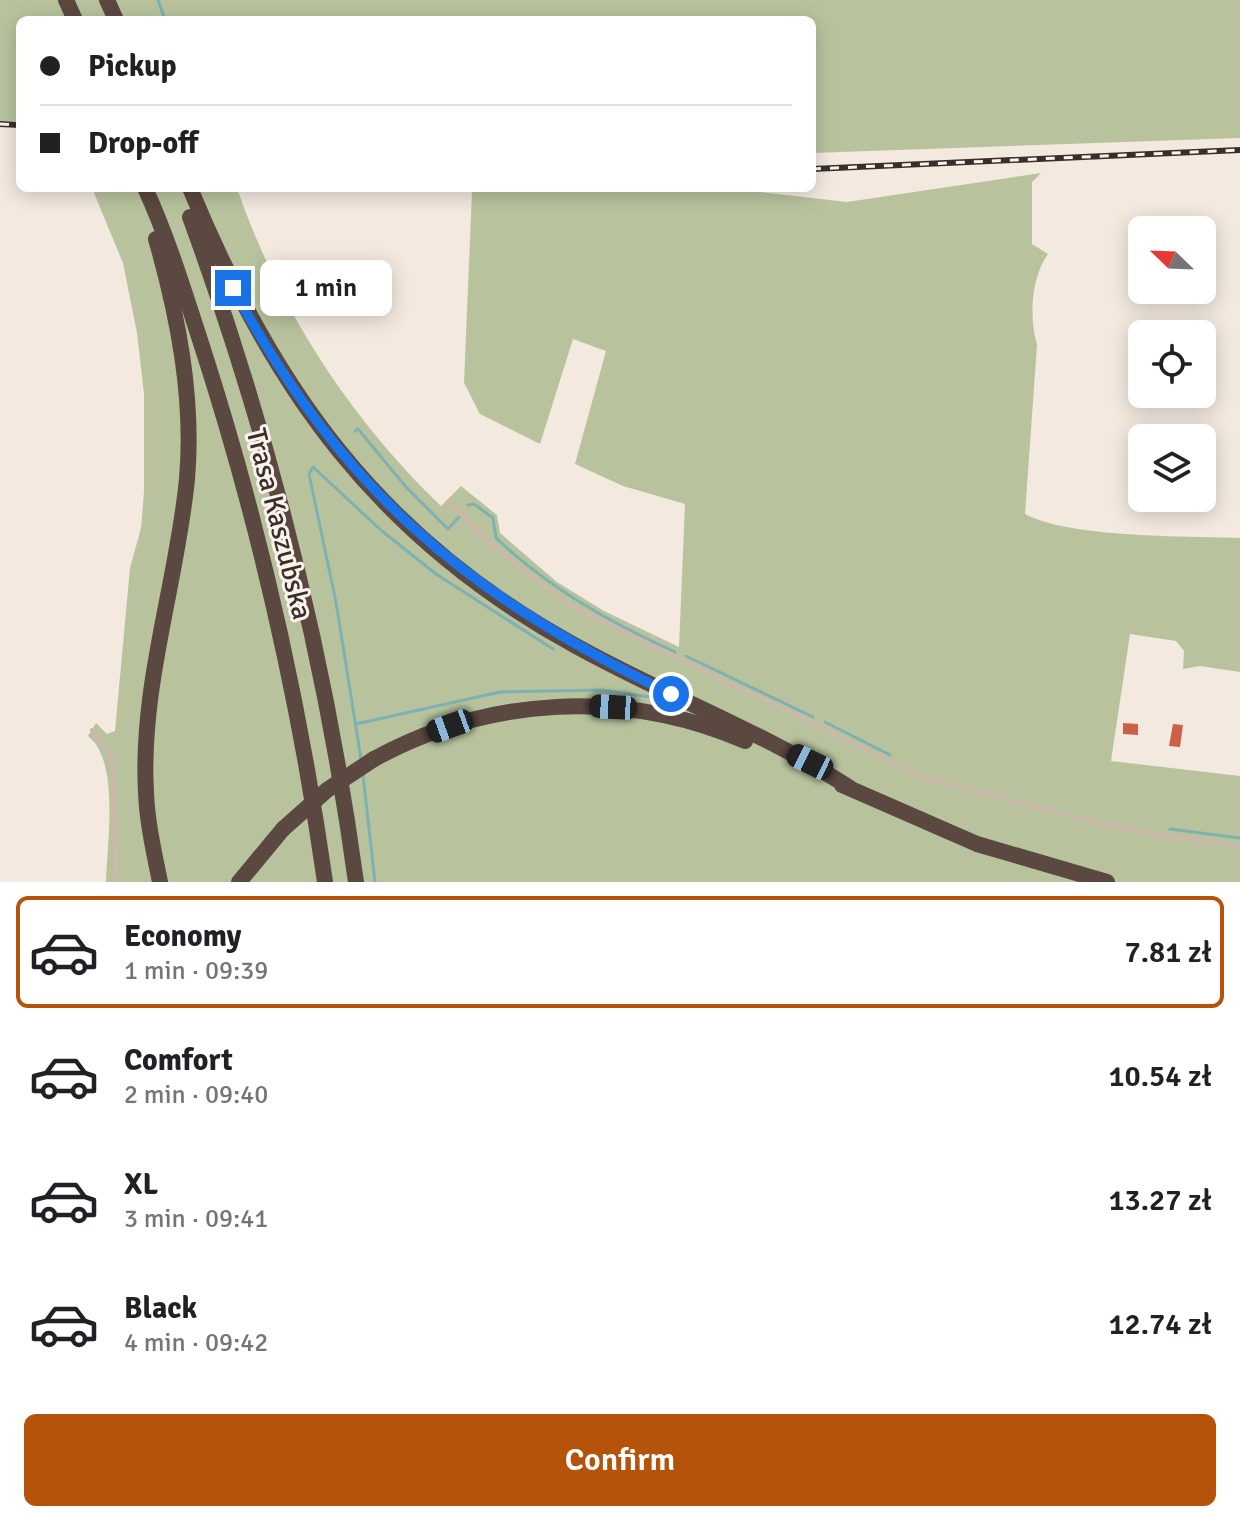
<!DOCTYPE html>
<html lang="en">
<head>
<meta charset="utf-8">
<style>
	body { margin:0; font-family:Signika,sans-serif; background:#f6f6f6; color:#202124; height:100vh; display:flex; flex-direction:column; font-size:30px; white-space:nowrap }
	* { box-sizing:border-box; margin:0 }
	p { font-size:26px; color:#757577 }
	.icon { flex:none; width:44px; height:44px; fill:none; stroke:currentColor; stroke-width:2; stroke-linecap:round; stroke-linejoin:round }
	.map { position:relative; height:882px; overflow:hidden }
	.sheet { display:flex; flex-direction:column; background:#fff; flex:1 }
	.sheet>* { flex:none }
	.top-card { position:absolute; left:16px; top:16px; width:800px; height:176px; border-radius:12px; box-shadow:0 4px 20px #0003; display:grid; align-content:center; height:176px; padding:0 24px; background:#fff }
	.needle { width:52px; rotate:293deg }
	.tools { position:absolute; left:1128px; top:216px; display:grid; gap:16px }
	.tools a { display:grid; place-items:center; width:88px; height:88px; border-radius:12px; background:#fff; box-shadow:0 4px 20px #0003; font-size:40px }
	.end { position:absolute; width:36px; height:36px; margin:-18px; border:10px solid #1a73e8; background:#fff; box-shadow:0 0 0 4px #fff }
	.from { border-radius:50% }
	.bubble { position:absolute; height:56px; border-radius:12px; background:#fff; box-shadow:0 4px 20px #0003; font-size:26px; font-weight:600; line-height:56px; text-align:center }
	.car { position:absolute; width:24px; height:48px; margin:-24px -12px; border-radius:10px; box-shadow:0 0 6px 2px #0007; background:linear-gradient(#222 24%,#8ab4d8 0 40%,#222 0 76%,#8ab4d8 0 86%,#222 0) }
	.top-card b { display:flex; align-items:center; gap:28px; height:76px; font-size:30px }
	.top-card b+b { border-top:2px solid #e0e0e0 }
	.top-card i { width:20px; height:20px; background:#202124 }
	ul { padding:14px 0 0; list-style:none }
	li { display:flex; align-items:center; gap:24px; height:112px; margin:0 16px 12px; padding:0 8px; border:4px solid transparent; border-radius:12px }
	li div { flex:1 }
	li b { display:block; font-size:30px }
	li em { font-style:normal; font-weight:600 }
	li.active { border-color:#b45309 }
	li>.icon { width:72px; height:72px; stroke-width:1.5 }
	.primary-button { display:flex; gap:16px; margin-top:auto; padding:16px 24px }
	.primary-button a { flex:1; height:92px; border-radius:12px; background:#b45309; color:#fff; font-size:32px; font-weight:600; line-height:92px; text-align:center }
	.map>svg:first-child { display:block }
	.green { fill:#b8c39e }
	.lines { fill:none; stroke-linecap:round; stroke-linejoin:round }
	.stream { stroke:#7db1b2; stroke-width:3 }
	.building { fill:#c96247 }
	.lane { stroke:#ccb8aa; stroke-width:4 }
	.highway { stroke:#5b4840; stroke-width:16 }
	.rail-casing { stroke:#392e2a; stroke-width:6 }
	.rail { stroke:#fbf3eb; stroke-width:3; stroke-dasharray:9; stroke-linecap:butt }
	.highway-bridge { stroke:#5b4840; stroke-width:16 }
	.route { stroke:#1a73e8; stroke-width:10 }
	.labels { text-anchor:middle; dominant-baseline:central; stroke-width:6; stroke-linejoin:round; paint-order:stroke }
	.street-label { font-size:28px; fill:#392e2a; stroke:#fbf3eb }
</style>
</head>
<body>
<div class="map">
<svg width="1240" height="882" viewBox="0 0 1240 882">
	<rect width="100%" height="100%" fill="#f3e9df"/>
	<!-- green -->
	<g class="green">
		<path d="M0,0H1240V138L812,153V20H20V121H0Z"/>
		<path d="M1041,173L1032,182V244L1048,254C1031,278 1029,316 1037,345L1025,514C1069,538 1186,536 1240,538V672L1200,666L1183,669L1184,651L1176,641L1130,634L1111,761L1240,776V882H106C107,844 120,760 88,736L96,723L107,734L115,731L130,568L141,528L144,492V394L137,333L123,263L92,188H237C278,308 350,419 441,506L461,486L497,515L500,533L557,582L604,611L679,647L685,504L623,486L575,464L606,351L573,339L540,444L480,414L464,383L472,192L466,188H725L847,202Z"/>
	</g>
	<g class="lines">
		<!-- stream -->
		<g class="stream">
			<path d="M158,0L165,20"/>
			<path d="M355,431L358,429L406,487L448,529L459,517"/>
			<path d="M468,505L474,504L493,518L496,538C549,588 609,622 675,652"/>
			<path d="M686,656L813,717"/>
			<path d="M825,722L890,755"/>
			<path d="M356,724L500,692L602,690L650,697"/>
			<path d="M361,759L336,602L309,474L313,467L382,531L436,574L553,649"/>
			<path d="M363,775L375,882"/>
			<path d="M1170,829L1240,838"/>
		</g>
	</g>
	<!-- building -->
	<g class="building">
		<path d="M1123,723L1138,724V735L1123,734Z"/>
		<path d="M1173,724L1183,725L1180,747L1169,746Z"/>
	</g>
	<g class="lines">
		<!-- lane -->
		<g class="lane">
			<path d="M449,501L489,543L571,606L925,778L1107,825L1158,835L1240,845"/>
			<path d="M92,730L113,759L116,882"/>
		</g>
		<!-- highway -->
		<g class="highway">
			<path d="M66,0L75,20"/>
			<path d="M107,0L116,20"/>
			<path d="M145,188C168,238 184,291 201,343C258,519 299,699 325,882"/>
			<path d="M190,188C273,390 380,539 576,646C666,696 764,732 850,788"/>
			<path d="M190,217C269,433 325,655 356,882"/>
			<path d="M156,239C178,316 194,398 187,479C177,583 140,686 146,792C147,822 154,852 160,882"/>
			<path d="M374,759C489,696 624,689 745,741"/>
			<path d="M842,785L977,844L1107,882"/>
			<path d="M239,882L283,829"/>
		</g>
		<defs>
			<g id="rail">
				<path d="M0,124L20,125"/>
				<path d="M812,169L1240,150"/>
			</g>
		</defs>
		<!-- rail casing -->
		<use href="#rail" class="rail-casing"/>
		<!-- rail -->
		<use href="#rail" class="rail"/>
		<!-- highway-bridge -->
		<path class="highway-bridge" d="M283,829L327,790L374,759"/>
	</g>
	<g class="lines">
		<!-- route -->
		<path class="route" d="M233,288C342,492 466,594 671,694"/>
	</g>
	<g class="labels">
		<!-- street labels -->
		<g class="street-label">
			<text transform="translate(279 524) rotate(76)">Trasa Kaszubska</text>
		</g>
	</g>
</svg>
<div class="tools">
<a><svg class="needle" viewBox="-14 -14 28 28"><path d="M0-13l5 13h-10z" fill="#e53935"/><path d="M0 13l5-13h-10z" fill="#757577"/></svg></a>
<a><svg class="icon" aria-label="locate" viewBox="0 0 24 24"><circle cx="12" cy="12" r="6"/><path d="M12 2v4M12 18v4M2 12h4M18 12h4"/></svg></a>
<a><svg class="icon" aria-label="layers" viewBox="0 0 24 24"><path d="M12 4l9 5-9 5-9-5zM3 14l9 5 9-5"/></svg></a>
</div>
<i class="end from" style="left:671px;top:694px"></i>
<i class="end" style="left:233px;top:288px"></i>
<div class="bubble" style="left:260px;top:260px;width:132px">1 min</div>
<i class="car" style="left:613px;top:707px;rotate:273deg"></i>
<i class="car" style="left:450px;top:726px;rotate:250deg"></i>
<i class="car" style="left:810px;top:762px;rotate:296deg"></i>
<div class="top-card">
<b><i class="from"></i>Pickup</b>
<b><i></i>Drop-off</b>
</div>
</div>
<section class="sheet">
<ul>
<li class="active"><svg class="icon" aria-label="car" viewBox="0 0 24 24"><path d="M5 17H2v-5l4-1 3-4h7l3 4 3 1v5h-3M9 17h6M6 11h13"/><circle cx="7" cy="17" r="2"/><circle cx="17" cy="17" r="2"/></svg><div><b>Economy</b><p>1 min · 09:39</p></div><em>7.81 zł</em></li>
<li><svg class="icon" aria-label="car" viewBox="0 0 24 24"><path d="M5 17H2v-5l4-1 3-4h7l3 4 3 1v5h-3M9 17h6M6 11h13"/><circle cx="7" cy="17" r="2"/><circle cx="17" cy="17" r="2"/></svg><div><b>Comfort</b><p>2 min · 09:40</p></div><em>10.54 zł</em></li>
<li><svg class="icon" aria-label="car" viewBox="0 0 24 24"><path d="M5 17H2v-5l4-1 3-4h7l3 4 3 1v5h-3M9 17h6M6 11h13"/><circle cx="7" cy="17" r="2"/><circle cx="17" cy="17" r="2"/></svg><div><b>XL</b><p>3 min · 09:41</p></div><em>13.27 zł</em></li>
<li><svg class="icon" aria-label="car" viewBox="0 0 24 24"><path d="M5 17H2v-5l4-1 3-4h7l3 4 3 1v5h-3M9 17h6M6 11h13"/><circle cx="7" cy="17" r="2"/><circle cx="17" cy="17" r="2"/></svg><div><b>Black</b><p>4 min · 09:42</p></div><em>12.74 zł</em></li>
</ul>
<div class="primary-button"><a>Confirm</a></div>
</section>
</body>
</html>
